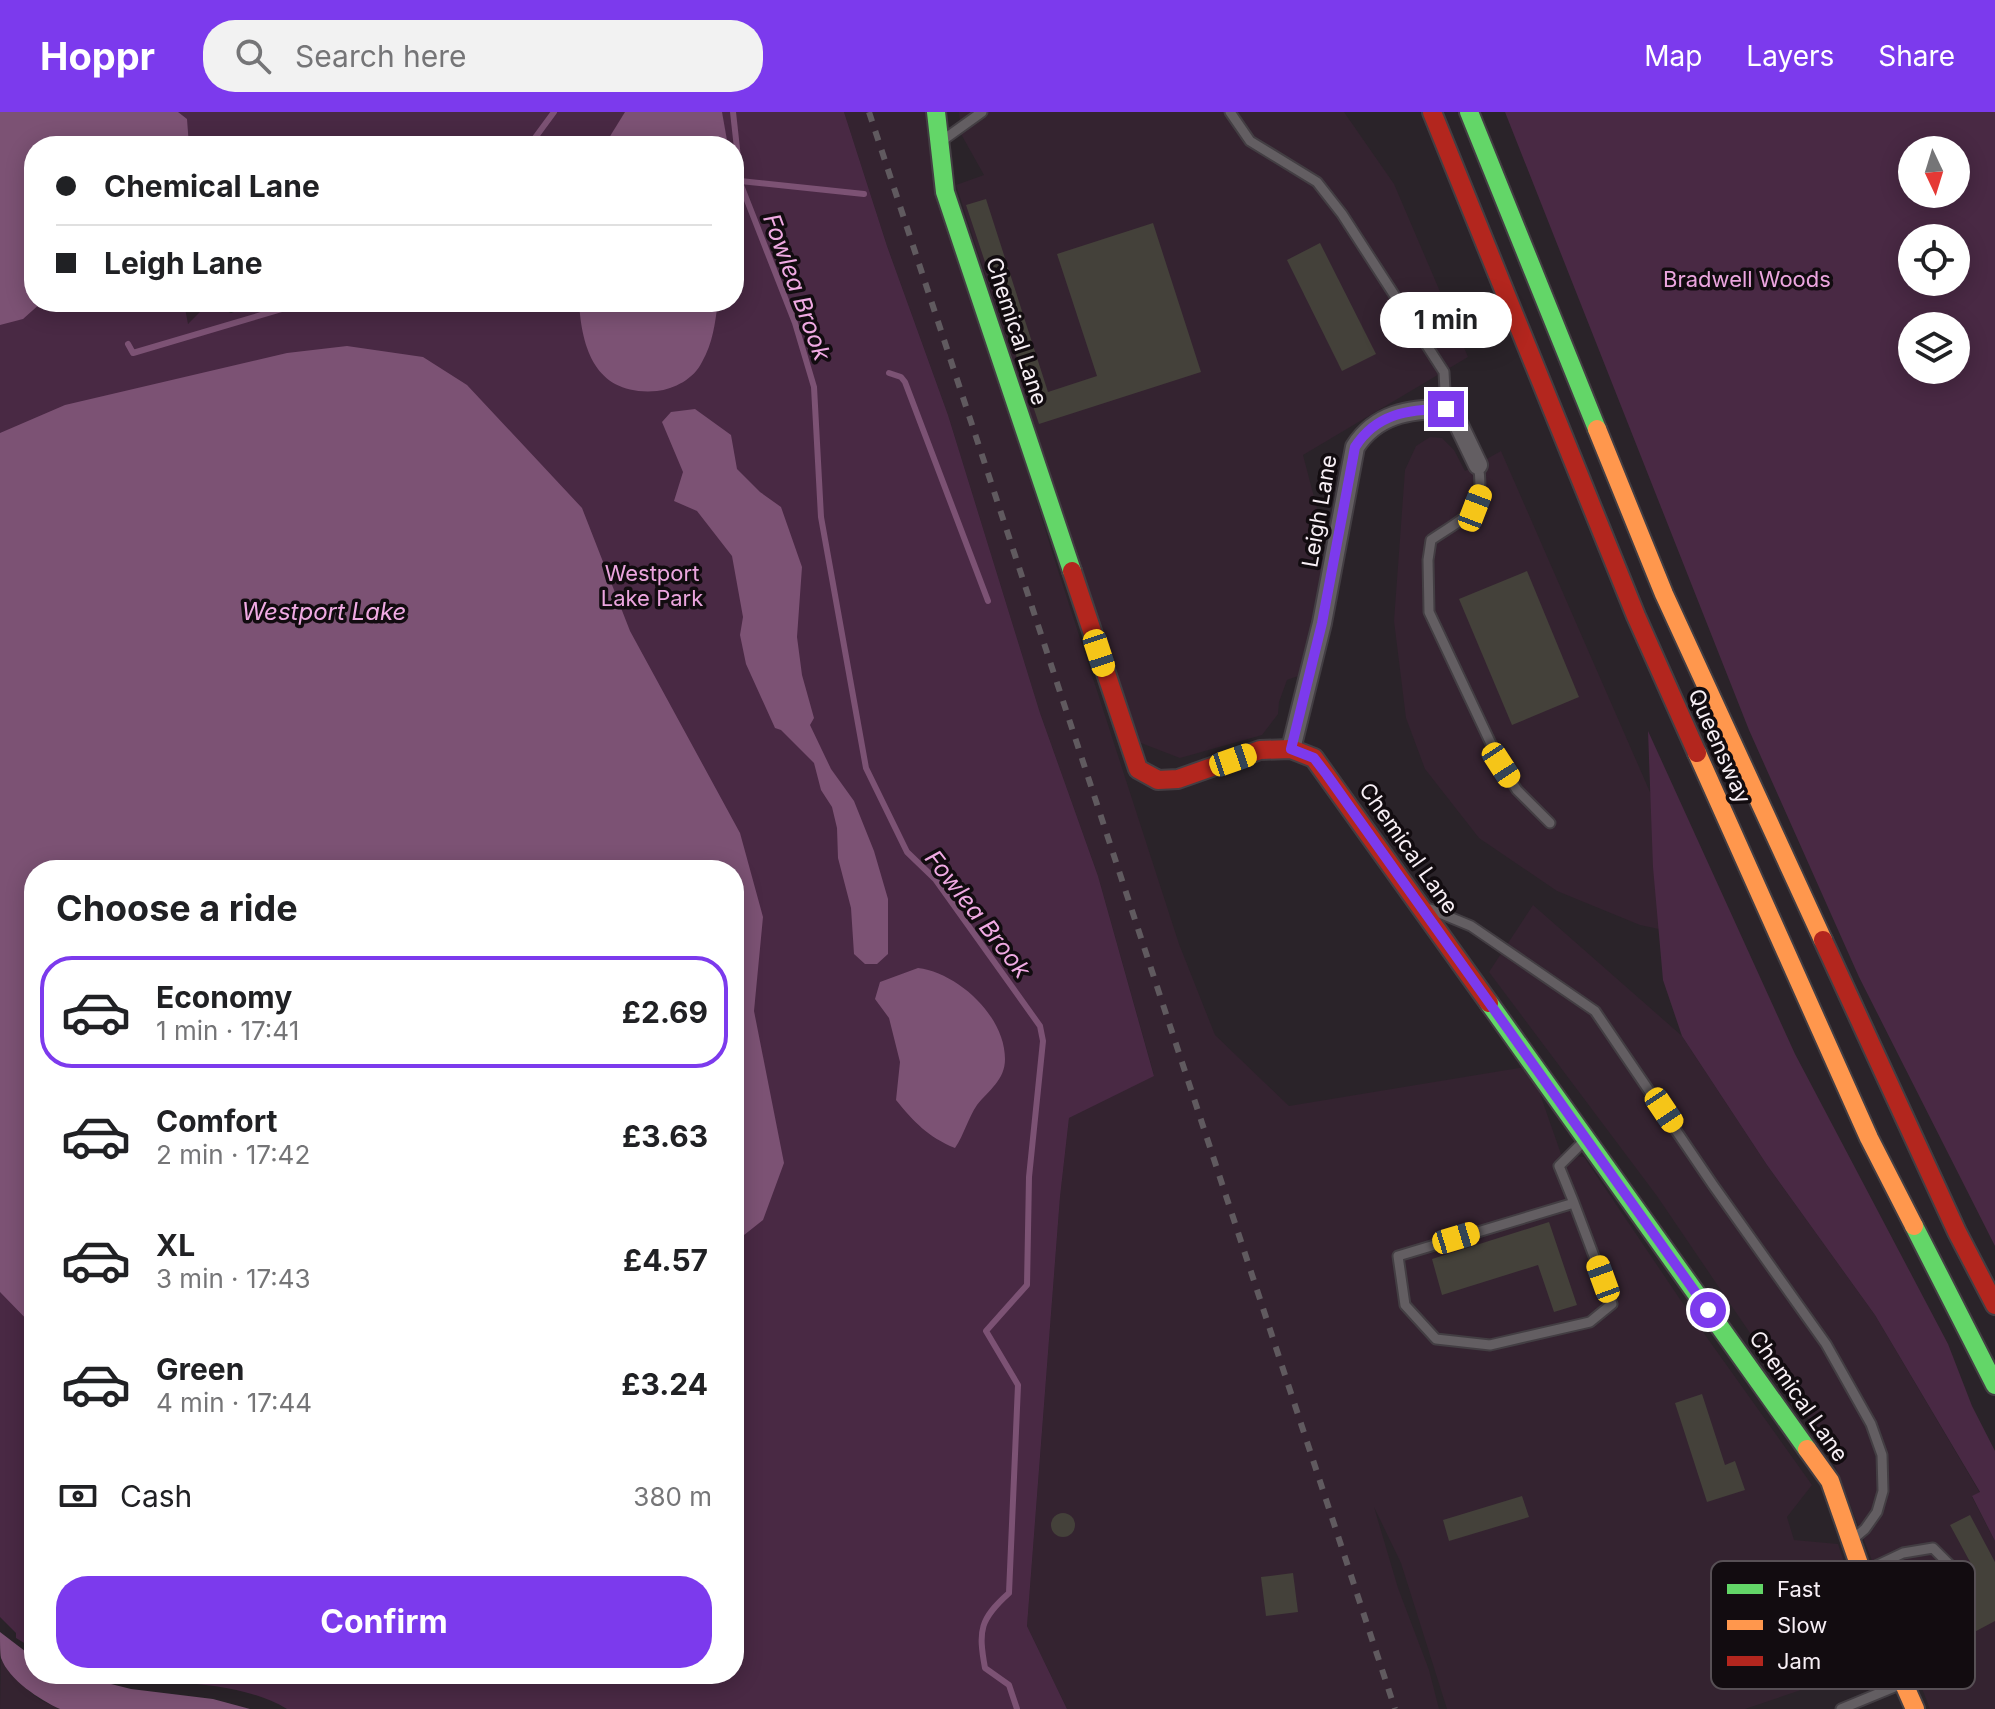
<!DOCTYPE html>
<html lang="en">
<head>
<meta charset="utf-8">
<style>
	body { margin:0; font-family:Inter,sans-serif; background:#f2f2f2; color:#202124; height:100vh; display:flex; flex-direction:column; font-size:30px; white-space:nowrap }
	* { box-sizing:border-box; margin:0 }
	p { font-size:26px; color:#757577 }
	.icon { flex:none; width:44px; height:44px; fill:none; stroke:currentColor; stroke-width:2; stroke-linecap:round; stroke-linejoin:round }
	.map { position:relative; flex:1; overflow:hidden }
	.side { position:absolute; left:24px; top:748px; width:720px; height:824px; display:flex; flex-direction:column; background:#fff; border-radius:32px; box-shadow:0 4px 20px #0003 }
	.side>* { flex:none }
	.banner { position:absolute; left:24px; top:24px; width:720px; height:176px; border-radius:32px; box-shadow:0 4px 20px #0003; display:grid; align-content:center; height:176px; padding:0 32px; background:#fff }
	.needle { width:52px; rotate:176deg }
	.fabs { position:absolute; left:1898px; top:24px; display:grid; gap:16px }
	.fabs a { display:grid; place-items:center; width:72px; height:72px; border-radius:50%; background:#fff; box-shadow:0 4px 20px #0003; font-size:40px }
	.end { position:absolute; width:36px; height:36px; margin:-18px; border:10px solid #7c3aed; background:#fff; box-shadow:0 0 0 4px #fff }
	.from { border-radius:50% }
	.bubble { position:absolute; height:56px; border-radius:28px; background:#fff; box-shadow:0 4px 20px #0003; font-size:26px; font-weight:700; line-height:56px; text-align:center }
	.car { position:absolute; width:24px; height:48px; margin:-24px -12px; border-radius:10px; box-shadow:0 0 6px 2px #0007; background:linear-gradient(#f5c518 24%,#345 0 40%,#f5c518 0 76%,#345 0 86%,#f5c518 0) }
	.banner b { display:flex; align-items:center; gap:28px; height:76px; font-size:30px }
	.banner b+b { border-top:2px solid #e0e0e0 }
	.banner i { width:20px; height:20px; background:#202124 }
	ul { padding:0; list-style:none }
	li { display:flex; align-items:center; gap:24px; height:112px; margin:0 16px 12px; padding:0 16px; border:4px solid transparent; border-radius:32px }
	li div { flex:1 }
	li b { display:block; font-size:30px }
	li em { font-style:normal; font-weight:700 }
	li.current { border-color:#7c3aed }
	li>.icon { width:72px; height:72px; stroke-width:1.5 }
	h2 { padding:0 32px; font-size:36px; line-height:96px }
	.pay { display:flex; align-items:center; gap:20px; height:88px; padding:0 32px; font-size:30px }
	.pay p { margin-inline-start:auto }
	.action { display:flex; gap:16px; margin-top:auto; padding:16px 32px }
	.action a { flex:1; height:92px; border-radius:32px; background:#7c3aed; color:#fff; font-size:32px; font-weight:700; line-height:92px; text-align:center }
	header { display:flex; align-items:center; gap:48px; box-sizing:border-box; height:112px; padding:0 40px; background:#7c3aed; color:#fff }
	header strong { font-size:38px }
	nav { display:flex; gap:44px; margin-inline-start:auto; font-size:28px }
	.search { width:560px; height:72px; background:#f2f2f2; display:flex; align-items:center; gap:20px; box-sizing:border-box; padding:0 28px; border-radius:32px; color:#757577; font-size:30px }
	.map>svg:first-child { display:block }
	.built { fill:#342330 }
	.green { fill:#492944; fill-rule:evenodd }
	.water { fill:#7c5274 }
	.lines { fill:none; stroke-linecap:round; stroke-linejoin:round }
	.stream { stroke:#7c5274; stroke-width:6 }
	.building { fill:#44413a }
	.lane-casing { stroke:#433e43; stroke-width:13 }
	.street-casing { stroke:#433e43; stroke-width:22 }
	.fast-casing { stroke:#433e43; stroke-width:22 }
	.slow-casing { stroke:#433e43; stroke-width:22 }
	.jam-casing { stroke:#433e43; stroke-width:22 }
	.lane { stroke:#635e62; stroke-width:9 }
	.street { stroke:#635e62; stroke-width:18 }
	.fast { stroke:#63d668; stroke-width:18 }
	.slow { stroke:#ff974d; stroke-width:18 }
	.jam { stroke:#b3261e; stroke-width:18 }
	.rail { stroke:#605a5f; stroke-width:6; stroke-dasharray:10 10; stroke-linecap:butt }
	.route { stroke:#7c3aed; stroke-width:10 }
	.labels { text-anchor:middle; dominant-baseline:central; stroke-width:7; stroke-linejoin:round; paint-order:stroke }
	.park-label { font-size:22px; fill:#eba5de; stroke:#120c10 }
	.street-label { font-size:22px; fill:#f7eff5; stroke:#120c10 }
	.water-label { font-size:24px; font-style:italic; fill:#f0aae3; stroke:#120c10 }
	.key { fill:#120c10; stroke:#575055; stroke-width:2 }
	.key-label { font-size:22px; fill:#f7eff5 }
</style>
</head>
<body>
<header>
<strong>Hoppr</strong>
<div class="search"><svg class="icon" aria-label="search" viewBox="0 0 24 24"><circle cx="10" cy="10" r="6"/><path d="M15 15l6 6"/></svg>Search here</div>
<nav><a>Map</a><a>Layers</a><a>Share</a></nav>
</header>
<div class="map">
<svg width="1995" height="1597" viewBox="0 0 1995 1597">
	<rect width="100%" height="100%" fill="#2a2329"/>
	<!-- built -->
	<g class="built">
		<path d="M844,0H927L1019,333L1055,449L1179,832L1215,923L1289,994L1525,955L1539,979L1561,1042L1584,1045L1688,1199L1812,1373L1787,1405L1794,1428L1838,1432L1878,1552L1745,1597H1447L1401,1451L1374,1395L1398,1476L1429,1558L1439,1597H1067L1027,1514L1060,1085L1069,1006L1154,963L1098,764L1040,601L948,303L887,134Z"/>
		<path d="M959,0H1344L1394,72L1468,245L1303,343L1324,423L1320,483L1298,564L1287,568L1279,590L1278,602L1262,623L1180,646L1141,631L1104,528L956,73L984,63L961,22Z"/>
		<path d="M118,190H263L132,228Z"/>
		<path d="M1430,325L1442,326L1454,338L1465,359L1501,339L1705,806L1673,820L1640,813L1557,779L1479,726L1425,657L1406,606L1394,509L1405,358L1416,334Z"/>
		<path d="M1533,793L1682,924L1767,1053L1875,1203L1980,1381L1972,1385L1995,1429V1597H1930L1828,1336L1657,1084L1489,860Z"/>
		<path d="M1,1548L24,1575L40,1588L60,1597H0Z"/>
	</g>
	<!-- green -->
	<g class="green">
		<path d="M0,0H844L887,134L948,303L1040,601L1098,764L1154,964L1069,1006L1060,1085L1027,1514L1067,1597H287C234,1565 152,1572 92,1565L86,1562H734V758H34V1537L16,1526V1521L0,1505ZM34,34H734V190H250L255,193L231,201L208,192L188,212L184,191L34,190Z"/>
		<path d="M1505,0H1995V1134L1859,865L1749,618ZM1912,38H1956V82H1912ZM1912,126H1956V170H1912ZM1912,214H1956V258H1912Z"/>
		<path d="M1648,619L1795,942L1948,1232L1972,1294L1995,1339V1429L1972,1384L1980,1380L1875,1203L1767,1053L1682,924L1663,868L1653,755Z"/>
	</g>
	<!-- water -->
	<g class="water">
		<path d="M0,0H178L187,7L189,34H34V190H42L23,207L0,213Z"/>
		<path d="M625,0H722L728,34H604Z"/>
		<path d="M579,190H718C715,211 713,231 702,250C694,267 674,277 657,279C598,284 582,241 579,190Z"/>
		<path d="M347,234L423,245L467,273L582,396L630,519L740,721L763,805L754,899L784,1051L763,1108L734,1131V758H34V1215L0,1180V321L65,293L287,241Z"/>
		<path d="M695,297L731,323L737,357L760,380L781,395L802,455L797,525L802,563L814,606L810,613L831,657L854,689L874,739L888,787V842L877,852H865L854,842L851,796L838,746L837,716L832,695L821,678L814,651L781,618L775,616L746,552L740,523L743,505L732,444L697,399L674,389L683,360L662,310L671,300Z"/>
		<path d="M918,856C958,861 1005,904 1005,947C1005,968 989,978 977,993C968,1006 964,1023 955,1036C928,1025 914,1010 896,988L900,950L889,906L875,887L880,870Z"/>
		<path d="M0,1520L34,1546V1562H71L131,1577L213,1587L250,1597H60C40,1588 9,1568 1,1546C0,1540 0,1528 0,1520Z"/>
	</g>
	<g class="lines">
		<!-- stream -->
		<g class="stream">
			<path d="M733,0L741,73L795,211L814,275L821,405L866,656L907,740L935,767L1040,914L1043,929L1029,1065L1027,1173L986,1219L1018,1273L1009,1481C980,1507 978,1518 985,1556L1009,1573L1017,1597"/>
			<path d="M529,34L554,0"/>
			<path d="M740,69L864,82"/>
			<path d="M128,232L133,241L305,190"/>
			<path d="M889,261L901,265L905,270L988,489"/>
		</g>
	</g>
	<!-- building -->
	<g class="building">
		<path d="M986,87L1048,280L1097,264L1057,142L1153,111L1201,260L1039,312L966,93Z"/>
		<path d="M1320,131L1376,242L1342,259L1287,148Z"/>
		<path d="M1527,459L1579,585L1512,613L1459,487Z"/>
		<path d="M1549,1110L1577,1193L1554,1200L1538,1153L1442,1183L1432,1147Z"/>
		<path d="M1702,1282L1725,1353L1735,1349L1745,1378L1707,1390L1675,1291Z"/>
		<path d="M1522,1384L1529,1405L1449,1429L1443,1408Z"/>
		<circle cx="1063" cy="1413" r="12"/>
		<path d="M1970,1403L1995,1450V1509L1948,1534L1923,1486L1975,1459L1950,1413Z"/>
		<path d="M1293,1461L1298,1500L1266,1504L1261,1465Z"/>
	</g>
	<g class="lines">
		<defs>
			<g id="lane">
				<path d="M1230,0L1250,29L1317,70L1342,102L1444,260L1446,297"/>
				<path d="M943,28L982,0"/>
				<path d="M1478,353C1487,399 1466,404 1431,428L1428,448L1429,500L1501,653L1517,678L1550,711"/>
				<path d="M1430,797L1471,814L1595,899L1713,1073L1826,1232L1871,1312L1882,1343L1883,1379L1877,1400L1865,1417L1852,1428"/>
				<path d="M1574,1091L1612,1192L1590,1210L1490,1233L1436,1227L1405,1193L1398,1144L1574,1091L1559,1054L1584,1029"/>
				<path d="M1865,1459L1903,1441L1933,1436L1953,1456"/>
				<path d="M1841,1597L1904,1571"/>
			</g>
			<path id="street" d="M1291,637L1322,511L1355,335C1376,302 1409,297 1446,297L1456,307L1478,353"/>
			<g id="fast">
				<path d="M936,0L945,80L1072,459"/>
				<path d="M1469,0L1597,317"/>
				<path d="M1489,891L1807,1337"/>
				<path d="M1914,1114L1995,1273"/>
			</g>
			<g id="slow">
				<path d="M1597,317L1664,482L1823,828"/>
				<path d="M1697,641L1869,1026L1914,1114"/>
				<path d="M1807,1337L1830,1369L1889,1538L1915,1597"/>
			</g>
			<g id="jam">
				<path d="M1432,0L1636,504L1697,641"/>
				<path d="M1072,459L1138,657L1158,668L1178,667L1260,638L1291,637L1314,646L1489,891"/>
				<path d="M1823,828L1957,1120L1995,1193"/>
			</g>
		</defs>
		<!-- lane casing -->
		<use href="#lane" class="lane-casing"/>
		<!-- street casing -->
		<use href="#street" class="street-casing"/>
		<!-- fast casing -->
		<use href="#fast" class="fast-casing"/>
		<!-- slow casing -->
		<use href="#slow" class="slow-casing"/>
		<!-- jam casing -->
		<use href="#jam" class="jam-casing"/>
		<!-- lane -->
		<use href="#lane" class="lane"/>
		<!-- street -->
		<use href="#street" class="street"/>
		<!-- fast -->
		<use href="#fast" class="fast"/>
		<!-- slow -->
		<use href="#slow" class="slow"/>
		<!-- jam -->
		<use href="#jam" class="jam"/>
		<!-- rail -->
		<path class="rail" d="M869,0L1395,1597"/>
	</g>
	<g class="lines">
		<!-- route -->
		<path class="route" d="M1446,297C1408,297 1376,302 1355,335L1322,511L1291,637L1314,646L1327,663L1708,1198"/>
	</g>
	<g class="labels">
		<!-- park labels -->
		<g class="park-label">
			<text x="1747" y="167">Bradwell Woods</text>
			<text x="652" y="461">Westport<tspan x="652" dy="25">Lake Park</tspan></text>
		</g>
		<!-- street labels -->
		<g class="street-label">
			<text transform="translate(1017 219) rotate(72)">Chemical Lane</text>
			<text transform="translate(1319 399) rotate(-80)">Leigh Lane</text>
			<text transform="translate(1720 634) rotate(66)">Queensway</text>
			<text transform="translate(1409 736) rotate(55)">Chemical Lane</text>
			<text transform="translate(1799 1284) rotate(55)">Chemical Lane</text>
		</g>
		<!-- water labels -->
		<g class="water-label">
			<text transform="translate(797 175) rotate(70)">Fowlea Brook</text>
			<text x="324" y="499">Westport Lake</text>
			<text transform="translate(978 802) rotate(52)">Fowlea Brook</text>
		</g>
	</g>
	<!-- legend -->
	<rect x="1711" y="1449" width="264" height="128" rx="12" class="key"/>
	<rect x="1727" y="1472" width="36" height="10" fill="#63d668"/>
	<rect x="1727" y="1508" width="36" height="10" fill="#ff974d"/>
	<rect x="1727" y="1544" width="36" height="10" fill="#b3261e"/>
	<g class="key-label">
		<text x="1777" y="1485">Fast</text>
		<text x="1777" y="1521">Slow</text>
		<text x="1777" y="1557">Jam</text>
	</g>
</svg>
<div class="fabs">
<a><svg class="needle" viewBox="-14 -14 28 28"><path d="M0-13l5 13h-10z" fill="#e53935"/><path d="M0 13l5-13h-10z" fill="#757577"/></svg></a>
<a><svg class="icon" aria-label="locate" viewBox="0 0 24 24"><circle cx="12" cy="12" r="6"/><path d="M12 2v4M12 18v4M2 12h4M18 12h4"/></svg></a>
<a><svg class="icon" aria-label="layers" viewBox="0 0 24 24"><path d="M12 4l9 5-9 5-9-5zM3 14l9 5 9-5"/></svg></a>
</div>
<i class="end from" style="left:1708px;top:1198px"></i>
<i class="end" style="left:1446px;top:297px"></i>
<div class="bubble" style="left:1380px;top:180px;width:132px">1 min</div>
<i class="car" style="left:1475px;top:396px;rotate:21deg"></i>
<i class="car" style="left:1099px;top:541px;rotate:162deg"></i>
<i class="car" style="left:1233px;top:648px;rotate:71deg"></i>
<i class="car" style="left:1501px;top:653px;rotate:147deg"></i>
<i class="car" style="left:1664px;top:998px;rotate:146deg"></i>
<i class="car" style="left:1456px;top:1126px;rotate:73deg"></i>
<i class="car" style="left:1603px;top:1167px;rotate:340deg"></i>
<div class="banner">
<b><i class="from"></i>Chemical Lane</b>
<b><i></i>Leigh Lane</b>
</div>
<section class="side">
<h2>Choose a ride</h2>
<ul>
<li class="current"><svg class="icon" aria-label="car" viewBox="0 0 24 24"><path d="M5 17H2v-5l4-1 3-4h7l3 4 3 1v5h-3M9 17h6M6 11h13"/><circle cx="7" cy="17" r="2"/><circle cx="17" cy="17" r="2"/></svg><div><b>Economy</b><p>1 min · 17:41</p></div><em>£2.69</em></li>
<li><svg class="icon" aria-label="car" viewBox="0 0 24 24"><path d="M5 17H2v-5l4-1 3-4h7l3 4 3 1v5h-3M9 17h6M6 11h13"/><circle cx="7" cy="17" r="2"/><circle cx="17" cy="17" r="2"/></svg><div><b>Comfort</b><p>2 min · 17:42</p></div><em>£3.63</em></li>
<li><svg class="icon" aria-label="car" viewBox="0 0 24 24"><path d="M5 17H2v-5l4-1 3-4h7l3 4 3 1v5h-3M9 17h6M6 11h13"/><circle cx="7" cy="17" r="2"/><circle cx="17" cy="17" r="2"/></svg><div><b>XL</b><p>3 min · 17:43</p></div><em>£4.57</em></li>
<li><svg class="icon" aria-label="car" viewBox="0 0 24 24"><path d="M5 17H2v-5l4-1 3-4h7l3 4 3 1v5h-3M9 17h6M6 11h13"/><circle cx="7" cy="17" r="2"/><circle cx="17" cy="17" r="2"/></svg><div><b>Green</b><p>4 min · 17:44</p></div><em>£3.24</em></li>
</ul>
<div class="pay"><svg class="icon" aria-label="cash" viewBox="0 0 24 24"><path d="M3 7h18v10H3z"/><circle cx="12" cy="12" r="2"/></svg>Cash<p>380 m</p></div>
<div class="action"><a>Confirm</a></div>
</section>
</div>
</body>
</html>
